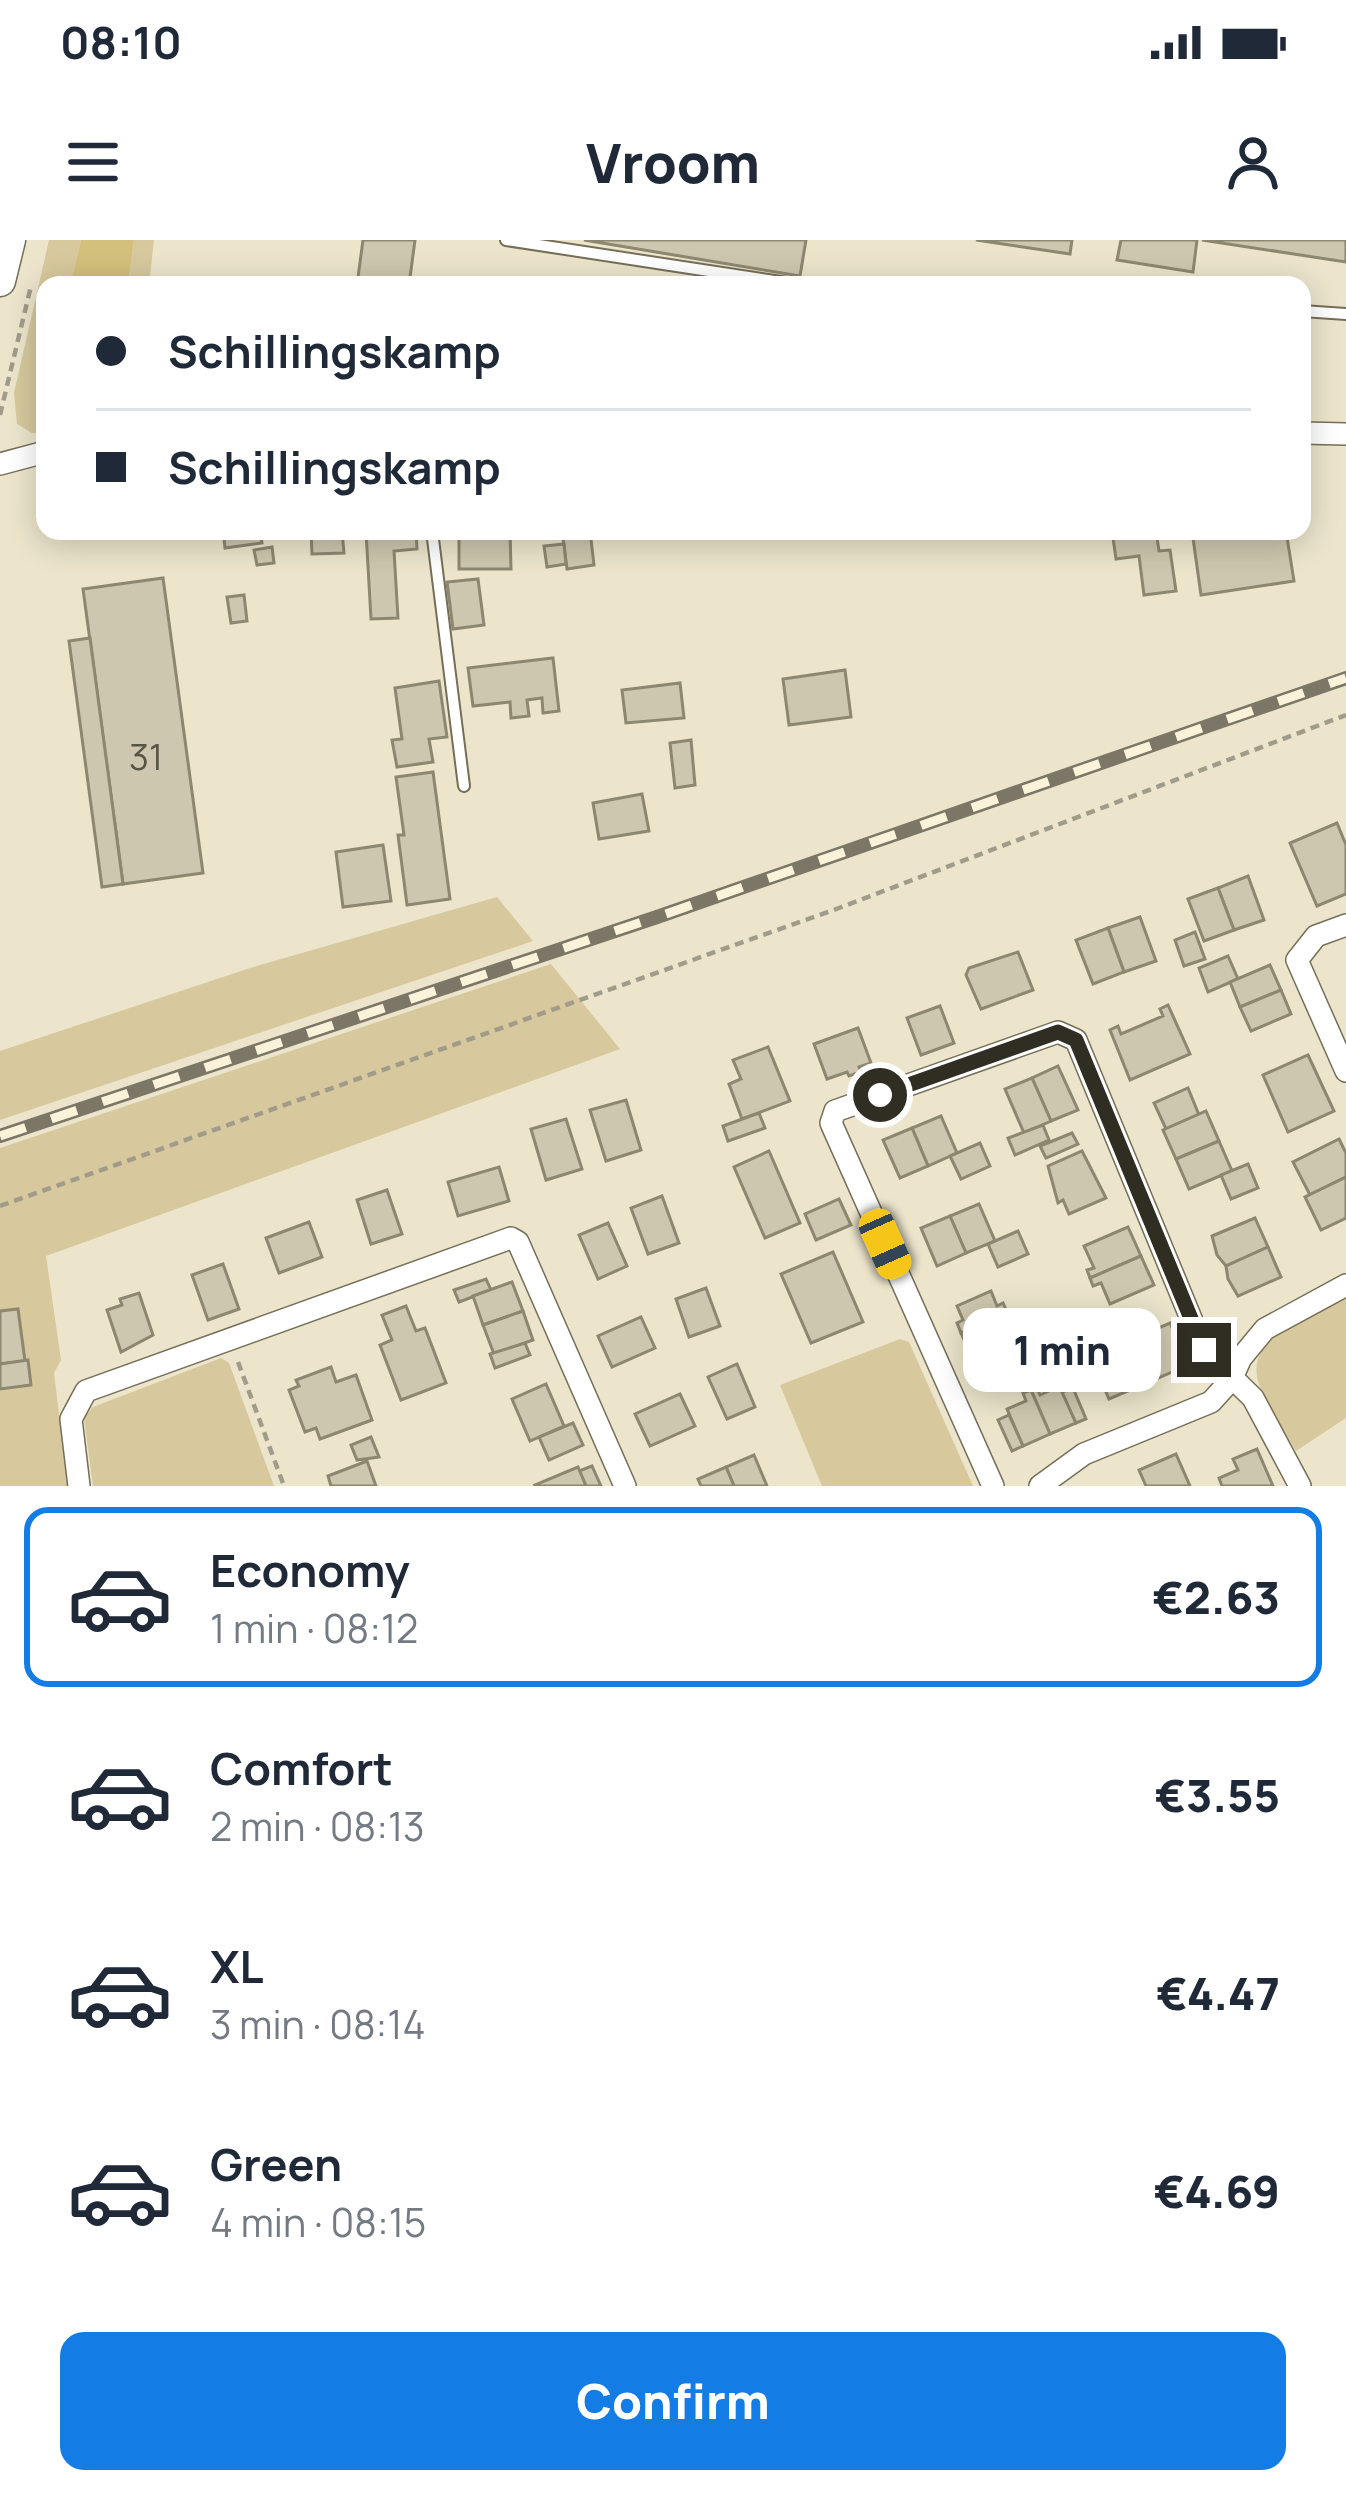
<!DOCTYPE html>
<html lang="en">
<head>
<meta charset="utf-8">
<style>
	body { margin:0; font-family:Manrope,sans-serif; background:#f2f2f3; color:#1f2937; height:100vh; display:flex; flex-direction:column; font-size:45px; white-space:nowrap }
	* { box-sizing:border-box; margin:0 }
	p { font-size:39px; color:#747a83 }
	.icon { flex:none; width:66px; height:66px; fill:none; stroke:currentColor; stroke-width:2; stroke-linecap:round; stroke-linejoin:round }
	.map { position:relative; height:1246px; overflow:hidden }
	.sheet { display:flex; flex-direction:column; background:#fff; flex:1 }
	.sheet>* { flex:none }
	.banner { position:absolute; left:36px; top:36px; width:1275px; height:264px; border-radius:24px; box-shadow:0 6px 30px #0003; display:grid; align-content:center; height:264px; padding:0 60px; background:#fff }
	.end { position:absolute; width:54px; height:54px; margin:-27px; border:15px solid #302d23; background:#fff; box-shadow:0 0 0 6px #fff }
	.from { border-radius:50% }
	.bubble { position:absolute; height:84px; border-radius:24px; background:#fff; box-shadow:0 6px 30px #0003; font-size:39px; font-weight:800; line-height:84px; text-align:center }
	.car { position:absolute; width:36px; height:72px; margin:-36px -18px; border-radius:15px; box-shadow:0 0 9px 3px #0007; background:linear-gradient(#f5c518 24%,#345 0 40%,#f5c518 0 76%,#345 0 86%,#f5c518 0) }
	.banner b { display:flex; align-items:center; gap:42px; height:114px; font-size:45px }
	.banner b+b { border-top:3px solid #e0e1e3 }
	.banner i { width:30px; height:30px; background:#1f2937 }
	ul { padding:21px 0 0; list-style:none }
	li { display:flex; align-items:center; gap:36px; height:180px; margin:0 24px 18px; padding:0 36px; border:6px solid transparent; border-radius:24px }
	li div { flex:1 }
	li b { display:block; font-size:45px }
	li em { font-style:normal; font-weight:800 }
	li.selected { border-color:#137de5 }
	li>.icon { width:108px; height:108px; stroke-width:1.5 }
	.cta { display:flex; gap:24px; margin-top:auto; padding:24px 60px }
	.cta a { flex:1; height:138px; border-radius:24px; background:#137de5; color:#fff; font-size:48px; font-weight:800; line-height:138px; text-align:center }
	.status { display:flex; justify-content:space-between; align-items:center; height:84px; padding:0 60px; background:#fff; direction:ltr }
	.status svg { height:33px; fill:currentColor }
	header { display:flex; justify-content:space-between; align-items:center; height:156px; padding:0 60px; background:#fff; font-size:54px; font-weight:800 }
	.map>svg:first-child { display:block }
	.green { fill:#d7c99d }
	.water { fill:#d4c07d }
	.building { fill:#cec7af; stroke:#8e8770; stroke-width:3 }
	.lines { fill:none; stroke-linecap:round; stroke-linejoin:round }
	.service-casing { stroke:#756e58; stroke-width:14 }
	.minor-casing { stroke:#756e58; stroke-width:24 }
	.secondary-casing { stroke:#756e58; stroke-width:33 }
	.path { stroke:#a19c89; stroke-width:4.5; stroke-dasharray:9 6; stroke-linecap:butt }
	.service { stroke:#fff; stroke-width:10 }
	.minor { stroke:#fff; stroke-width:21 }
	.secondary { stroke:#fff; stroke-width:30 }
	.rail-casing { stroke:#7b7666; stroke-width:14 }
	.rail { stroke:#faf2d9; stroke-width:9; stroke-dasharray:27; stroke-linecap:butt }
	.route { stroke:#302d23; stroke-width:15 }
	.labels { text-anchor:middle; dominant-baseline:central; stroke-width:12; stroke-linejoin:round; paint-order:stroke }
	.number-label { font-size:36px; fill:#585446 }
</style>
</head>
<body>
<div class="status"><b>08:10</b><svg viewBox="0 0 49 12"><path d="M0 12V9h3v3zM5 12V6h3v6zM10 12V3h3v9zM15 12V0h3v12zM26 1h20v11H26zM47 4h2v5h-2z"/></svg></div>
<header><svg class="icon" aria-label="menu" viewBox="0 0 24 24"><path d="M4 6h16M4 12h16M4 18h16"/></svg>Vroom<svg class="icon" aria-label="person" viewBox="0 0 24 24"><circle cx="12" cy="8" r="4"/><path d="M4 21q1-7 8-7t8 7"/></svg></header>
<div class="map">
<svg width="1346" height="1246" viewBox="0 0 1346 1246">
	<rect width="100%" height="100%" fill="#ece5cc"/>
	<!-- green -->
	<g class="green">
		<path d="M49,0H81L70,45H45V193H32L17,184L14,153Z"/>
		<path d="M134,0H154L149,45H128Z"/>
		<path d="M497,657L533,701L0,880V811L250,728Z"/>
		<path d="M551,724L620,809L46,1016L61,1120L54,1133L68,1246H0V908Z"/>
		<path d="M1346,1059V1178L1296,1211C1284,1190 1267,1167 1259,1144C1242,1095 1314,1075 1346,1059Z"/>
		<path d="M900,1099L909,1102L973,1246H822L780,1145Z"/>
		<path d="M221,1118L229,1123L274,1246H93L84,1178L93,1167Z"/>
	</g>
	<!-- water -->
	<path class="water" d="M81,0H134L128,45H70Z"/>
	<!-- building -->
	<g class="building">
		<path d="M363,0H415L409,45H357Z"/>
		<path d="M584,0H806L800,36Z"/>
		<path d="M976,0H1072L1070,14Z"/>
		<path d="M1121,0H1197L1193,32L1117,20Z"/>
		<path d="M1202,0H1346V22Z"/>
		<path d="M223,291H260L262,303L225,308Z"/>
		<path d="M311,291H342L344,313L312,314Z"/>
		<path d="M366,291H416L417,309L394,311L398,378L371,379Z"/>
		<path d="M459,291H510L511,329H459Z"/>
		<path d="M562,291H590L594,325L567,329Z"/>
		<path d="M1112,291H1156L1159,311L1170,310L1176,351L1144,355L1139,316L1116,319Z"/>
		<path d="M1192,291H1286L1294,341L1201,355Z"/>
		<path d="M564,304L566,324L547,327L544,306Z"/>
		<path d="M272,307L274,323L257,325L254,310Z"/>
		<path d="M163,338L203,633L123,644L83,349Z"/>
		<path d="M478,339L484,385L453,389L447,342Z"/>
		<path d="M244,355L247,381L231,383L227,357Z"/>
		<path d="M90,398L123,644L102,647L69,401Z"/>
		<path d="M553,418L559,471L543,473L542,458L527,460L529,476L511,478L510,462L473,466L468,428Z"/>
		<path d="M845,430L851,477L789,485L783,439Z"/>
		<path d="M439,441L447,497L429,499L433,522L397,527L392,500L402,499L395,448Z"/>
		<path d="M680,443L684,478L626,483L622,450Z"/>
		<path d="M691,500L695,545L675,548L670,503Z"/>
		<path d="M433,532L450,659L407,665L398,595H404L396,537Z"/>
		<path d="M642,554L649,591L599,599L593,563Z"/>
		<path d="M1337,583L1346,605V654L1317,666L1290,603Z"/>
		<path d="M383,605L391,661L343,667L336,612Z"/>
		<path d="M1248,636L1264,680L1234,690L1218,648Z"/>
		<path d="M1218,648L1234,690L1204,701L1188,659Z"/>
		<path d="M1140,677L1156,721L1124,732L1108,688Z"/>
		<path d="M1108,688L1124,732L1093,744L1076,700Z"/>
		<path d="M1195,692L1205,719L1184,726L1175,700Z"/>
		<path d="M1018,712L1033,750L981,769L966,735L969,728Z"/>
		<path d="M1228,716L1238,739L1208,752L1199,728Z"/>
		<path d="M1270,725L1281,750L1240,767L1230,742Z"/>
		<path d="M1281,750L1291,774L1251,791L1240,767Z"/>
		<path d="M1168,765L1190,814L1130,840L1110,790L1118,786L1121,794L1163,776L1160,769Z"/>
		<path d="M940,766L954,803L921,815L907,778Z"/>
		<path d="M858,788L871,823L859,827L861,832L849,836L847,832L827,839L814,804Z"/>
		<path d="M768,807L790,861L742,879L729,844L741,839L733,820Z"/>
		<path d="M1308,815L1334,871L1288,892L1263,835Z"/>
		<path d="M1058,826L1078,870L1051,881L1032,838Z"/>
		<path d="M1032,838L1051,881L1024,893L1005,849Z"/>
		<path d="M1188,848L1199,875L1166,889L1154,863Z"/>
		<path d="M626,860L641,910L606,921L590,870Z"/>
		<path d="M1206,871L1219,901L1176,919L1163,890Z"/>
		<path d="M759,873L765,888L728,901L723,886Z"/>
		<path d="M941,876L957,913L928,926L912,888Z"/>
		<path d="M566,879L582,929L546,940L531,889Z"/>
		<path d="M1043,885L1049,900L1015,915L1008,898Z"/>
		<path d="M912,888L928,926L900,938L883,900Z"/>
		<path d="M1072,893L1078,904L1046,918L1040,906Z"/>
		<path d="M1339,899L1346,913V937L1310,955L1293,922Z"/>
		<path d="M1219,901L1232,931L1189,949L1176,919Z"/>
		<path d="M980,903L990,926L961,939L950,916Z"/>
		<path d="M769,911L800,983L765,998L734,927Z"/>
		<path d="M1082,911L1106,958L1069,974L1063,960L1058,963L1048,926Z"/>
		<path d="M1248,924L1258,948L1231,959L1221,935Z"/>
		<path d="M499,927L509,961L458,976L448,942Z"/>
		<path d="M1346,937V978L1321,990L1305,957Z"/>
		<path d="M387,950L402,994L371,1004L357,960Z"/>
		<path d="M662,956L679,1003L648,1014L631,968Z"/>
		<path d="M839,959L851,985L816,1000L805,974Z"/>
		<path d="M979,964L995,1001L966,1013L950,976Z"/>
		<path d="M950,976L966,1013L937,1026L921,988Z"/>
		<path d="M1255,978L1268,1007L1226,1026L1217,1015L1212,996Z"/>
		<path d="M309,982L322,1017L279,1033L266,998Z"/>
		<path d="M608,983L627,1026L598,1039L579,995Z"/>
		<path d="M1128,987L1141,1016L1090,1038L1087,1030L1094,1028L1084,1006Z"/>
		<path d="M1018,991L1028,1014L998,1027L988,1004Z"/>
		<path d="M1268,1007L1281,1037L1238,1056L1228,1039L1226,1026Z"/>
		<path d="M833,1012L863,1082L811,1103L781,1034Z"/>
		<path d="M1141,1016L1154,1045L1110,1064L1101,1043L1093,1046L1090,1038Z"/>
		<path d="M223,1024L239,1069L208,1080L192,1035Z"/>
		<path d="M486,1039L491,1050L459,1062L454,1050Z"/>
		<path d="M512,1042L523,1071L483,1085L473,1056Z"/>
		<path d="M706,1048L720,1086L689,1097L676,1059Z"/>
		<path d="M991,1051L997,1066L1003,1063L1008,1074L961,1093L957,1083L963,1080L957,1066Z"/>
		<path d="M139,1053L153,1095L121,1112L107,1070L122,1065L120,1059Z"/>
		<path d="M406,1066L416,1091L425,1088L446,1143L401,1160L380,1105L392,1100L382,1075Z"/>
		<path d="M18,1069L25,1121L0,1124V1071Z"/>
		<path d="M523,1071L533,1100L494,1114L483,1085Z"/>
		<path d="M1008,1074L1013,1084L1007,1087L1013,1101L978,1116L972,1101L966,1104L961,1093Z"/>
		<path d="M641,1077L655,1108L612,1127L598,1096Z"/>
		<path d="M1170,1083L1188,1125L1149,1142L1131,1100Z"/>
		<path d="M1082,1095L1091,1117L1078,1123L1068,1101Z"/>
		<path d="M1131,1100L1149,1142L1109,1159L1091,1117Z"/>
		<path d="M525,1103L530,1115L495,1128L490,1114Z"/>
		<path d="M28,1120L31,1145L0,1149V1124Z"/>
		<path d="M737,1124L755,1167L727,1179L708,1137Z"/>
		<path d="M331,1127L336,1142L356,1135L372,1180L320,1199L316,1188L305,1192L289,1150L299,1146L296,1140Z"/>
		<path d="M546,1144L564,1186L530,1201L512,1159Z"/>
		<path d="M1060,1146L1076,1183L1050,1194L1031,1150L1037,1147L1040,1155Z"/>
		<path d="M1073,1148L1086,1179L1076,1183L1062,1152Z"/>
		<path d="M1031,1150L1050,1194L1023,1206L1007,1169L1026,1161L1023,1153Z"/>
		<path d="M680,1154L695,1186L650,1206L635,1174Z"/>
		<path d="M1009,1175L1023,1206L1012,1211L998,1180Z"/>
		<path d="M573,1183L583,1205L549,1220L539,1197Z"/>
		<path d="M371,1197L379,1217L357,1220L351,1205Z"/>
		<path d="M1257,1209L1273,1246H1222L1219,1238L1238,1230L1233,1219Z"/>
		<path d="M1176,1214L1190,1246H1146L1139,1230Z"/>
		<path d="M754,1215L767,1246H734L726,1227Z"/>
		<path d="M367,1221L376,1246H331L328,1236Z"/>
		<path d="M592,1226L601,1246H586L579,1231Z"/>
		<path d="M578,1227L586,1246H536L535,1245Z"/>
		<path d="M726,1227L734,1246H701L698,1239Z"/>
	</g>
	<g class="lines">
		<defs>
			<g id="service">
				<path d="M506,0L801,45"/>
				<path d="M1302,71L1346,74"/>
				<path d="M432,291L464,546"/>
			</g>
			<g id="minor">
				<path d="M1302,193L1346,194"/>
				<path d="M0,224L45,212"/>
				<path d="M1346,685L1316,696L1297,720L1346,831"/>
				<path d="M79,1246L71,1179L86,1151L511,998L518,1002L625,1246"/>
				<path d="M993,1246L831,883L835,871L1058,792L1076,800L1204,1110L1253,1158L1300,1246"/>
				<path d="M1040,1246L1084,1214L1211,1162L1231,1140L1241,1118L1265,1089L1346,1045"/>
			</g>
			<path id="secondary" d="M0,41L10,0"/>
		</defs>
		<!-- service casing -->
		<use href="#service" class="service-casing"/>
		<!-- minor casing -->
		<use href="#minor" class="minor-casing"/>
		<!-- secondary casing -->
		<use href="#secondary" class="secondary-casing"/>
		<!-- path -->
		<g class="path">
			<path d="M0,175L31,46"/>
			<path d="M0,966L839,668L1346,475"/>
			<path d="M238,1122L284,1246"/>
		</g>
		<!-- service -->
		<use href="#service" class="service"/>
		<!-- minor -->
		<use href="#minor" class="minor"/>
		<!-- secondary -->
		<use href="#secondary" class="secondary"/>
		<defs>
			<path id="rail" d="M0,896L657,677L1346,438"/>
		</defs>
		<!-- rail casing -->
		<use href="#rail" class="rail-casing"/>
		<!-- rail -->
		<use href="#rail" class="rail"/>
	</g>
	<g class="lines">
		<!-- route -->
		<path class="route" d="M880,855L1058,792L1076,800L1204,1110"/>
	</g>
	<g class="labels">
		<!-- number labels -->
		<g class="number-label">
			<text x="146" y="516">31</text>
		</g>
	</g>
</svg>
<i class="end from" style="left:880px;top:855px"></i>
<i class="end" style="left:1204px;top:1110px"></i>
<div class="bubble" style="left:963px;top:1068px;width:198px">1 min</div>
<i class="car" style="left:885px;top:1004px;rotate:156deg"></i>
<div class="banner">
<b><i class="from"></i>Schillingskamp</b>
<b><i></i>Schillingskamp</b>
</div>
</div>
<section class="sheet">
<ul>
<li class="selected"><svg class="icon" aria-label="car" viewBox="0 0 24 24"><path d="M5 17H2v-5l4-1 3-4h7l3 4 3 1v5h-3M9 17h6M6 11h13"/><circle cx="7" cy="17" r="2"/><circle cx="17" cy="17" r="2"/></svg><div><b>Economy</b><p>1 min · 08:12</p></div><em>€2.63</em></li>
<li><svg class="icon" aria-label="car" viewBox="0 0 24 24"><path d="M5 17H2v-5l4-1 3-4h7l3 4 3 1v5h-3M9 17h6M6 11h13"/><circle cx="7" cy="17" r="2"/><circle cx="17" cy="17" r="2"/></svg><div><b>Comfort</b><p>2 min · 08:13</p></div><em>€3.55</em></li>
<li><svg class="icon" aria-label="car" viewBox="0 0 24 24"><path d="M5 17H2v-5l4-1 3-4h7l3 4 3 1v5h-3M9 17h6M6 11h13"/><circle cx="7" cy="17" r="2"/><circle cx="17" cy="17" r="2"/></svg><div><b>XL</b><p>3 min · 08:14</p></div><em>€4.47</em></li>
<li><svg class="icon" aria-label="car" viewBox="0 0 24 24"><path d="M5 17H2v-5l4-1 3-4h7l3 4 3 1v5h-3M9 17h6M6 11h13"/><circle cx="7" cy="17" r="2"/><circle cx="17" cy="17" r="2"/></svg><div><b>Green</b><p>4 min · 08:15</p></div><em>€4.69</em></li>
</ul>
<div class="cta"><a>Confirm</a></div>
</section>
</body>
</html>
